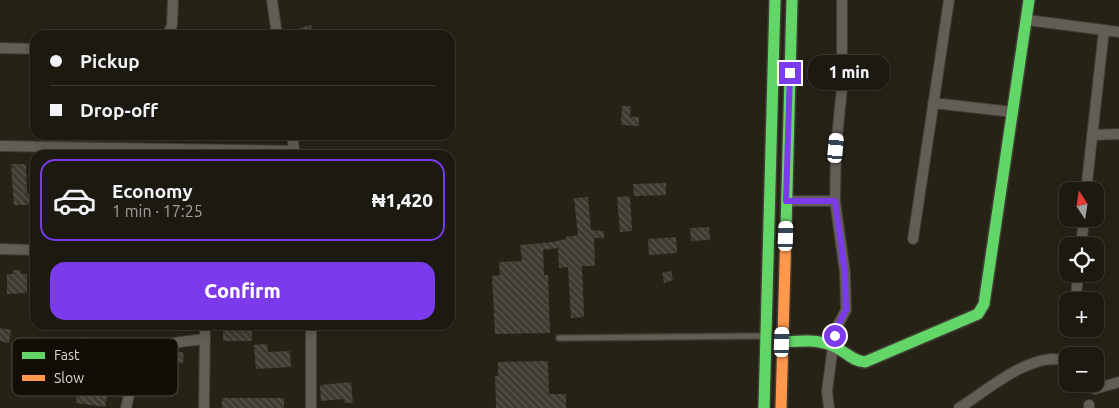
<!DOCTYPE html>
<html lang="en">
<head>
<meta charset="utf-8">
<style>
	body { margin:0; font-family:Ubuntu,sans-serif; background:#29271e; color:#f1f3f6; height:100vh; display:flex; flex-direction:column; font-size:19px; white-space:nowrap }
	* { box-sizing:border-box; margin:0 }
	p { font-size:16px; color:#a0a19f }
	.icon { flex:none; width:28px; height:28px; fill:none; stroke:currentColor; stroke-width:2; stroke-linecap:round; stroke-linejoin:round }
	.map { position:relative; flex:1; overflow:hidden }
	.panel { position:absolute; left:30px; top:150px; width:425px; height:180px; display:flex; flex-direction:column; background:#1c1a10; border-radius:15px; box-shadow:0 2px 8px #0003,0 0 0 1px #3a3830 }
	.panel>* { flex:none }
	.guide { position:absolute; left:30px; top:30px; width:425px; height:110px; border-radius:15px; box-shadow:0 2px 8px #0003,0 0 0 1px #3a3830; display:grid; align-content:center; height:110px; padding:0 20px; background:#1c1a10 }
	.needle { width:32px; rotate:348deg }
	.fabs { position:absolute; left:1059px; top:182px; display:grid; gap:10px }
	.fabs a { display:grid; place-items:center; width:45px; height:45px; border-radius:10px; background:#1c1a10; box-shadow:0 2px 8px #0003,0 0 0 1px #3a3830; font-size:25px }
	.end { position:absolute; width:22px; height:22px; margin:-11px; border:6px solid #7c3aed; background:#fff; box-shadow:0 0 0 2px #fff }
	.from { border-radius:50% }
	.bubble { position:absolute; height:35px; border-radius:15px; background:#1c1a10; box-shadow:0 2px 8px #0003,0 0 0 1px #3a3830; font-size:16px; font-weight:800; line-height:35px; text-align:center }
	.car { position:absolute; width:15px; height:30px; margin:-15px -8px; border-radius:6px; box-shadow:0 0 4px 1px #0007; background:linear-gradient(#fff 24%,#345 0 40%,#fff 0 76%,#345 0 86%,#fff 0) }
	.guide b { display:flex; align-items:center; gap:18px; height:48px; font-size:19px }
	.guide b+b { border-top:1px solid #3a3830 }
	.guide i { width:12px; height:12px; background:#f1f3f6 }
	ul { padding:9px 0 0; list-style:none }
	li { display:flex; align-items:center; gap:15px; height:82px; margin:0 10px 8px; padding:0 10px; border:2px solid transparent; border-radius:15px }
	li div { flex:1 }
	li b { display:block; font-size:19px }
	li em { font-style:normal; font-weight:800 }
	li.selected { border-color:#7c3aed }
	li>.icon { width:45px; height:45px; stroke-width:1.5 }
	.primary-button { display:flex; gap:10px; margin-top:auto; padding:10px 20px }
	.primary-button a { flex:1; height:58px; border-radius:15px; background:#7c3aed; color:#fff; font-size:20px; font-weight:800; line-height:58px; text-align:center }
	.map>svg:first-child { display:block }
	.building { fill:url(#building-back-hatch) }
	.lines { fill:none; stroke-linecap:round; stroke-linejoin:round }
	.lane-casing { stroke:#403d34; stroke-width:8 }
	.street-casing { stroke:#403d34; stroke-width:12 }
	.fast-casing { stroke:#403d34; stroke-width:14 }
	.slow-casing { stroke:#403d34; stroke-width:14 }
	.lane { stroke:#625e56; stroke-width:5 }
	.street { stroke:#625e56; stroke-width:10 }
	.fast { stroke:#63d668; stroke-width:11 }
	.slow { stroke:#ff974d; stroke-width:11 }
	.route { stroke:#7c3aed; stroke-width:6 }
	.key { fill:#120e06; stroke:#4f4b41; stroke-width:1 }
	.key-label { font-size:14px; fill:#ddd8cb }
</style>
</head>
<body>
<div class="map">
<svg width="1119" height="408" viewBox="0 0 1119 408">
	<defs>
		<pattern id="building-back-hatch" width="6" height="6" patternUnits="userSpaceOnUse" patternTransform="scale(1.25)"><rect width="6" height="6" fill="#3f3b31"/><path d="M-1 5l2 2M0 0l6 6M5-1l2 2" fill="none" stroke="#5a574e"/></pattern>
	</defs>
	<rect width="100%" height="100%" fill="#262216"/>
	<!-- building -->
	<g class="building">
		<path d="M311,25L313,35H301L300,28Z"/>
		<path d="M622,106H631L630,117H639V126L621,125Z"/>
		<path d="M11,164H26L27,194H30L31,205H14Z"/>
		<path d="M666,183V195L634,196L633,184Z"/>
		<path d="M630,196L632,231L620,232L617,197Z"/>
		<path d="M588,197L591,230L604,231V238H594L595,266H582L584,317L571,318L568,267L559,268L558,248L543,250L544,275H548L550,333L495,334L492,276L500,275L499,262L522,261L520,245L553,242L566,239V237L578,235L574,198Z"/>
		<path d="M709,227L710,240L691,241L690,228Z"/>
		<path d="M676,237L677,253L649,255L648,239Z"/>
		<path d="M13,270H21V274H27V293L7,294V274H13Z"/>
		<path d="M671,271L673,280L664,283L662,273Z"/>
		<rect x="223" y="325" width="29" height="16"/>
		<path d="M0,328L11,330L9,343L0,341Z"/>
		<path d="M80,337L92,340L88,352L76,348Z"/>
		<path d="M267,344L268,352L290,351L291,367L256,369L254,345Z"/>
		<path d="M183,352L184,362L172,364L171,353Z"/>
		<path d="M548,361L549,394H566V408H496L495,376H498V362Z"/>
		<path d="M351,382L353,403H344L343,399L321,401L320,385Z"/>
		<path d="M78,386L108,391L105,407L76,403Z"/>
		<rect x="222" y="398" width="62" height="10"/>
	</g>
	<g class="lines">
		<defs>
			<path id="lane" d="M559,338L763,336"/>
			<g id="street">
				<path d="M272,0L277,35"/>
				<path d="M1027,20L1104,30L1086,191"/>
				<path d="M1104,30L1119,32"/>
				<path d="M168,35L172,25L173,0"/>
				<path d="M0,48L35,49"/>
				<path d="M933,103L1013,112"/>
				<path d="M292,135L295,155"/>
				<path d="M1092,135L1119,134"/>
				<path d="M0,146L294,151"/>
				<path d="M787,201H835"/>
				<path d="M913,239L949,0"/>
				<path d="M1081,246L1084,219"/>
				<path d="M0,249L35,250"/>
				<path d="M1076,297L1078,274"/>
				<path d="M311,325V408"/>
				<path d="M1091,384L1095,389L1119,382"/>
				<path d="M1089,405V408"/>
				<path d="M126,408C129,396 131,382 135,370C146,342 180,342 205,339"/>
				<path d="M204,408L205,325"/>
				<path d="M829,408L827,391L833,346L838,325L846,310L845,273L835,201L836,147L842,88V0"/>
				<path d="M959,408C986,391 1020,361 1052,359C1057,359 1062,360 1068,360"/>
			</g>
			<g id="fast">
				<path d="M786,228L792,0"/>
				<path d="M782,342C799,341 817,339 833,346C845,351 852,361 865,362L978,314L984,304L1029,0"/>
				<path d="M764,408L775,0"/>
			</g>
			<path id="slow" d="M781,408L786,228"/>
		</defs>
		<!-- lane casing -->
		<use href="#lane" class="lane-casing"/>
		<!-- street casing -->
		<use href="#street" class="street-casing"/>
		<!-- fast casing -->
		<use href="#fast" class="fast-casing"/>
		<!-- slow casing -->
		<use href="#slow" class="slow-casing"/>
		<!-- lane -->
		<use href="#lane" class="lane"/>
		<!-- street -->
		<use href="#street" class="street"/>
		<!-- fast -->
		<use href="#fast" class="fast"/>
		<!-- slow -->
		<use href="#slow" class="slow"/>
	</g>
	<g class="lines">
		<!-- route -->
		<path class="route" d="M790,73L786,201H835L845,273L846,310L838,325L835,336"/>
	</g>
	<!-- legend -->
	<rect x="12" y="338" width="166" height="58" rx="8" class="key"/>
	<rect x="22" y="352" width="23" height="7" fill="#63d668"/>
	<rect x="22" y="375" width="23" height="6" fill="#ff974d"/>
	<g class="key-label">
		<text x="54" y="360">Fast</text>
		<text x="54" y="383">Slow</text>
	</g>
</svg>
<div class="fabs">
<a><svg class="needle" viewBox="-14 -14 28 28"><path d="M0-13l5 13h-10z" fill="#e53935"/><path d="M0 13l5-13h-10z" fill="#a0a19f"/></svg></a>
<a><svg class="icon" aria-label="locate" viewBox="0 0 24 24"><circle cx="12" cy="12" r="6"/><path d="M12 2v4M12 18v4M2 12h4M18 12h4"/></svg></a>
<a>+</a>
<a>−</a>
</div>
<i class="end from" style="left:835px;top:336px"></i>
<i class="end" style="left:790px;top:73px"></i>
<div class="bubble" style="left:808px;top:55px;width:82px">1 min</div>
<i class="car" style="left:836px;top:148px;rotate:5deg"></i>
<i class="car" style="left:786px;top:236px;rotate:2deg"></i>
<i class="car" style="left:782px;top:342px;rotate:2deg"></i>
<div class="guide">
<b><i class="from"></i>Pickup</b>
<b><i></i>Drop-off</b>
</div>
<section class="panel">
<ul>
<li class="selected"><svg class="icon" aria-label="car" viewBox="0 0 24 24"><path d="M5 17H2v-5l4-1 3-4h7l3 4 3 1v5h-3M9 17h6M6 11h13"/><circle cx="7" cy="17" r="2"/><circle cx="17" cy="17" r="2"/></svg><div><b>Economy</b><p>1 min · 17:25</p></div><em>₦1,420</em></li>
</ul>
<div class="primary-button"><a>Confirm</a></div>
</section>
</div>
</body>
</html>
